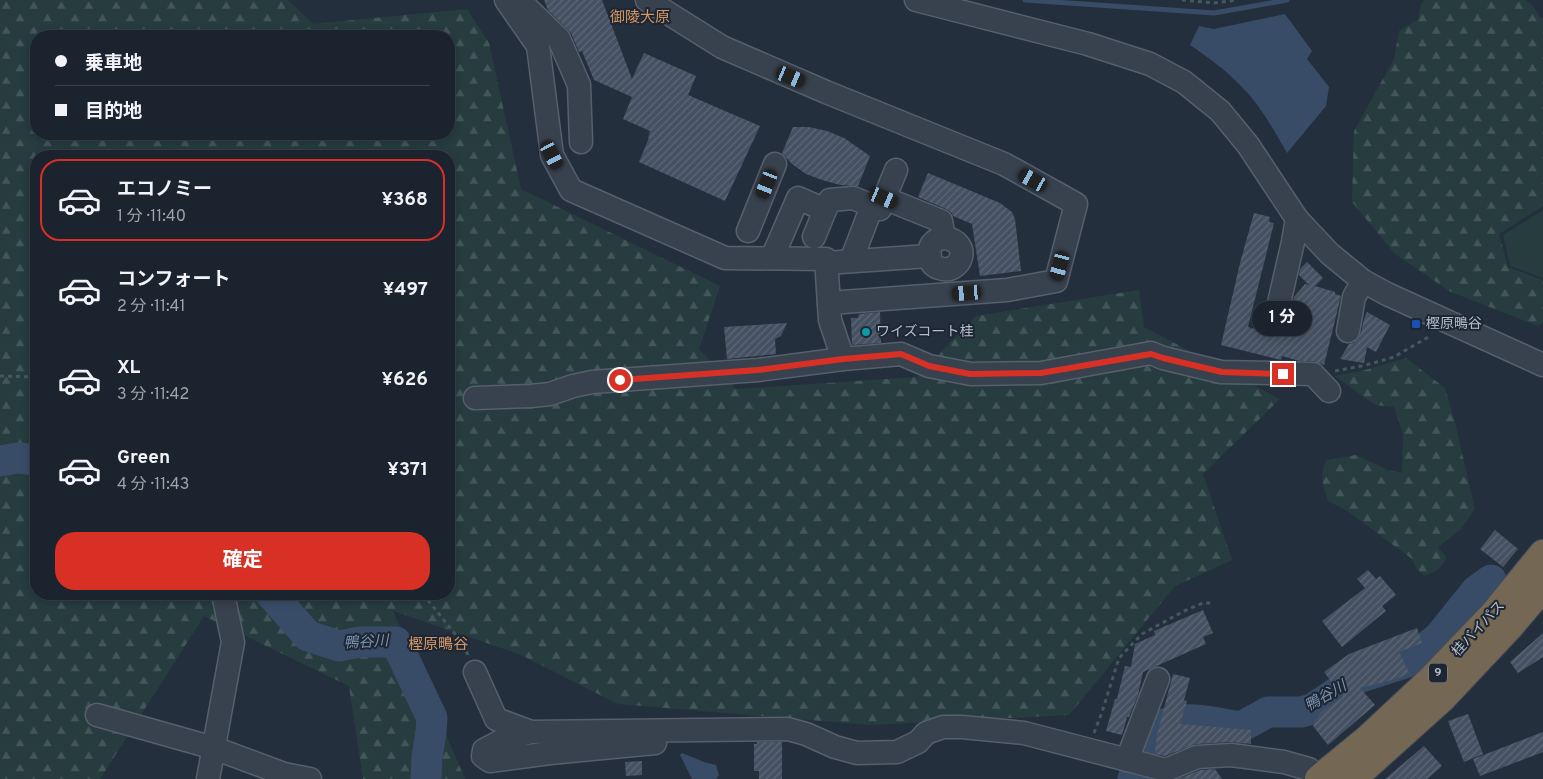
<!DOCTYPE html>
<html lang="ja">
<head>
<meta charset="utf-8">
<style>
	body { margin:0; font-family:Overpass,"Noto Sans JP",sans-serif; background:#242b36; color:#f1f3f6; height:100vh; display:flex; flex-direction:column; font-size:19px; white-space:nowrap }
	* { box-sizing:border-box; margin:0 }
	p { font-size:16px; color:#a0a4aa }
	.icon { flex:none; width:28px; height:28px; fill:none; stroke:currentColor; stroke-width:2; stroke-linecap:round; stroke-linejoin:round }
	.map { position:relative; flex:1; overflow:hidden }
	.panel { position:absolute; left:30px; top:150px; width:425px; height:450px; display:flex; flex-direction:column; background:#1b232e; border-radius:20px; box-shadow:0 2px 8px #0003,0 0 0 1px #39404a }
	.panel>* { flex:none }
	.guide { position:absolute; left:30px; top:30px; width:425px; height:110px; border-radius:20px; box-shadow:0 2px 8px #0003,0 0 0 1px #39404a; display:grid; align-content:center; height:110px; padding:0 25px; background:#1b232e }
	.end { position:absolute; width:22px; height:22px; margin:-11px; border:6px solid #d93025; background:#fff; box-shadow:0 0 0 2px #fff }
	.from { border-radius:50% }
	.bubble { position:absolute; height:35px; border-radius:18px; background:#1b232e; box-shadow:0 2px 8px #0003,0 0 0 1px #39404a; font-size:16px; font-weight:700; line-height:35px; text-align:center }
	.car { position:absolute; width:15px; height:30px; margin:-15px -8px; border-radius:6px; box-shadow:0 0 4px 1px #0007; background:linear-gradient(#222 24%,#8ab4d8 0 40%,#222 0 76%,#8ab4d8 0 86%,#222 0) }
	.guide b { display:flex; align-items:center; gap:18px; height:48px; font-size:19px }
	.guide b+b { border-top:1px solid #39404a }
	.guide i { width:12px; height:12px; background:#f1f3f6 }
	ul { padding:9px 0 0; list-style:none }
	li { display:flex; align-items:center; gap:15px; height:82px; margin:0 10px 8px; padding:0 15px; border:2px solid transparent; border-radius:20px }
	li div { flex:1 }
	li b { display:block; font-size:19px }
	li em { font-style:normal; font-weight:700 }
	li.current { border-color:#d93025 }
	li>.icon { width:45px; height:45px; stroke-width:1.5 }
	.button { display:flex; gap:10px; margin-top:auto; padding:10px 25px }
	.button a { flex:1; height:58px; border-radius:20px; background:#d93025; color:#fff; font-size:20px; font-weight:700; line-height:58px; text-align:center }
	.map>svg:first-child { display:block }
	.grass { fill:#263c3f }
	.forest { fill:url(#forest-firs); fill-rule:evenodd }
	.water { fill:#394c67 }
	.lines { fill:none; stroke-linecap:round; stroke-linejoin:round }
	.stream { stroke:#394c67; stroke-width:5 }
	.river { stroke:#394c67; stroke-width:31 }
	.building { fill:url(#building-hatch) }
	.minor-casing { stroke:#565f6c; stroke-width:25 }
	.highway-casing { stroke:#434c59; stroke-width:30 }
	.path { stroke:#44595c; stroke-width:3; stroke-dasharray:4 4; stroke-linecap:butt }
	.minor { stroke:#38414e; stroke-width:22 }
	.highway { stroke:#746855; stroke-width:28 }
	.route { stroke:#d93025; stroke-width:6 }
	.transit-dot { fill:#1a4fb4; stroke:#1d2633; stroke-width:2 }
	.culture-dot { fill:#0f9aa8; stroke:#1d2633; stroke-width:2 }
	.labels { text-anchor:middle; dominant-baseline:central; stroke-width:4; stroke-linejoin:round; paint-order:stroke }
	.shield { fill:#1d2633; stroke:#878f9c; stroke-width:1 }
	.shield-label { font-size:12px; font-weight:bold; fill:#b4bcc9 }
	.poi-label { font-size:14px; fill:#b4bcc9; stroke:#1d2633; text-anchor:start }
	.street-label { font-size:14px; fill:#b4bcc9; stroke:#1d2633 }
	.neighbourhood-label { font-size:15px; fill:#d59563; stroke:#1d2633 }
	.water-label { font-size:15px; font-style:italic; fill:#7c92b1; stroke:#1d2633 }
</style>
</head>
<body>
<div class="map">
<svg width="1543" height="779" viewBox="0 0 1543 779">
	<defs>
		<pattern id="forest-firs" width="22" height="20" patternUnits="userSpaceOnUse" patternTransform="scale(1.25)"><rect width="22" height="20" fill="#263c3f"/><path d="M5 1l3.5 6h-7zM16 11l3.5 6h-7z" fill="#435659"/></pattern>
		<pattern id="building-hatch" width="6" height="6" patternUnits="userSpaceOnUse" patternTransform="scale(1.25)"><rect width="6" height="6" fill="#455162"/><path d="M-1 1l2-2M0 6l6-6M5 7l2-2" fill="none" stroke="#5d6877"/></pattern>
	</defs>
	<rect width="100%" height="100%" fill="#242f3e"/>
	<!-- grass -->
	<path class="grass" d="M1543,210V278L1510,266L1503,235Z"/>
	<!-- forest -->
	<g class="forest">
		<path d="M0,0H288L313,24L467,9L489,43L521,189L720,286L699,349L736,389L917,377L976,316L1139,290L1144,327L1280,399L1203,474L1232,560L1175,586L1069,715L870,725L618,704L519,654L393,611L465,779H363L349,686L204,616L100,779H0ZM36,36H449V134H36ZM36,156H449V594H36Z"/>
		<path d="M1424,0H1525L1532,5L1540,17L1543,18V206L1499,234L1508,267L1543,280V322L1538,326L1451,292L1395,254L1352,202L1354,131L1394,59L1399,31L1418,19L1421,4Z"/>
		<path d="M1406,358L1445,388L1455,423L1475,509L1460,530L1438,547L1446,557C1443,569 1435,572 1424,576L1416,568L1412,559L1349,512L1328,501C1323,485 1319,476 1326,460L1356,455L1388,470L1402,473L1403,434L1394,407L1375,405L1335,376L1365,370Z"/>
	</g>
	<!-- water -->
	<g class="water">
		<path d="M1285,14L1312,51L1307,59L1329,87L1326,106L1287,153C1279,139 1272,126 1263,113C1245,85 1217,63 1190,45L1199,26L1214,29Z"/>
		<path d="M682,753L704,762L716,765L719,775L716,779H692L680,755Z"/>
	</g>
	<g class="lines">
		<!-- stream -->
		<path class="stream" d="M1025,0L1214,13L1287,0"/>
		<!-- river -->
		<g class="river">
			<path d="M0,461L18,458L36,460"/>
			<path d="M271,594L308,636L339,646L360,642H396L432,718L431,733L427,757L426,779"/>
			<path d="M1133,779C1138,765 1140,747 1149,736C1170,709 1213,723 1241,727L1268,712H1301L1312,709L1358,678L1408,662L1439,637L1476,591L1491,580"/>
		</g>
	</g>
	<!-- building -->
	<g class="building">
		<path d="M544,0H602L632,79L644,53L696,76L688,95L760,126L725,201L639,162L649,138H648L650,131L623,119L632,97L594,80L582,51L579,52L571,33L548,10Z"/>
		<path d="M793,127H809L827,131L844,138L870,156L858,186L840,185L822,180L806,174L792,164L782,153Z"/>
		<path d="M928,173L1000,203L1012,212L1015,219L1021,271L980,276L972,224L953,216L951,212L946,209L918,197Z"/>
		<path d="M1254,213L1270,217L1269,222L1274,223L1248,327L1272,334L1276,329L1280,328L1286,325L1290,314L1293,310L1291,308L1294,297L1305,284L1309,285L1299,275L1300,269L1307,262L1323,278L1315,286L1335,292V294L1341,296L1324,365L1314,361H1299L1282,356L1281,360L1221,345L1240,263Z"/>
		<path d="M880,312L881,343L852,345L851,318H858L859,314Z"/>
		<path d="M1367,312L1390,325L1376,352L1367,347L1364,363L1340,359L1349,344L1353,343L1358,339L1361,333L1364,319Z"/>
		<path d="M787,323L781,336L775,339L776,354L727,359L724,327Z"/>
		<path d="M1495,530L1518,549L1503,567L1480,549Z"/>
		<path d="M1368,570L1376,579L1380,576L1396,595L1382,606L1386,611L1342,647L1322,621L1365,588L1357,579Z"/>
		<path d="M1203,610L1213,633L1203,637L1206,644L1143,672L1138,695L1129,717H1127L1122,735L1106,731L1115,699H1117L1125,666L1131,667L1135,644L1155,635L1154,631Z"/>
		<path d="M1417,628L1422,643L1399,652L1409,673L1396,679L1360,688L1375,705L1328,745L1313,726L1321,712L1343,697L1324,672L1349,654Z"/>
		<path d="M1543,633V657L1518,673L1510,662Z"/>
		<path d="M1173,674L1190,678L1184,700L1187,701L1180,724L1251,730V744L1230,742L1196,744L1165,756L1155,754L1157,735Z"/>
		<path d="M1468,714L1483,754L1464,762L1448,721Z"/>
		<path d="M1543,732V752L1480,776L1473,759Z"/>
		<path d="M757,742H782V779H759V771H754V744H757Z"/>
		<path d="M1424,746L1442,766L1427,779H1385Z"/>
		<path d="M642,761V775L626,776L625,762Z"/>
		<path d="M1215,769L1222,779H1178L1200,770Z"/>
	</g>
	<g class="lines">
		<defs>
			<g id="minor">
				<path d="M506,0L538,46L552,155L571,190L725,258L826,259L830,320L843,359"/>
				<path d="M519,0L559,39L579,85L581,142"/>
				<path d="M647,0L722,47L826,92L1004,164L1076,204L1056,281L1007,290L829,303"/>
				<path d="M916,0L1088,44L1150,64L1184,82L1220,111L1248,145L1297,219L1330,254L1363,281L1387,294L1543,365"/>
				<path d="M884,198L941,221L944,238C933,240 928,245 930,257C930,262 933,266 939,268C962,276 973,241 944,238"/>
				<path d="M748,231L775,164"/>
				<path d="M814,237L825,210"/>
				<path d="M772,258L798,198L825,210L830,200L853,198L880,209L896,170"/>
				<path d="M851,261L872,206"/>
				<path d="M826,263L929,256"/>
				<path d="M1276,316L1293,242L1297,219"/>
				<path d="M1348,331L1354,297L1363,281"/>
				<path d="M475,398L531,396L550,394L573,386L592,382L758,370L843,359L901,354L929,366L971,374L1041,373L1151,353L1163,358L1221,372L1313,374L1329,391"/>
				<path d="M475,672L496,719L531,732L788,729L806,734L835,747L857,753L897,752L918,742L926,733L943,727H962L1024,733L1166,770L1197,757L1231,755L1284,762L1309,769L1319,779"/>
				<path d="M97,715L214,748L284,774L310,779"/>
				<path d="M531,732L503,740L484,750L483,756L490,761L550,753L655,743"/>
				<path d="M1127,760L1158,679"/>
				<path d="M208,779L233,642L223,594"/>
			</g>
			<g id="highway">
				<path d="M1319,779L1369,738L1430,681L1494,614L1543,554"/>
				<path d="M1352,779L1443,697L1508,628L1543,587"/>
			</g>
		</defs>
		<!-- minor casing -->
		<use href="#minor" class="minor-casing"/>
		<!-- highway casing -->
		<use href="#highway" class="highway-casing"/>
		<!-- path -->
		<g class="path">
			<path d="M1182,0L1214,3L1237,0"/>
			<path d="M1335,371L1366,365L1394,357L1430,336"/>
			<path d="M0,376L36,377"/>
			<path d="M423,594L463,644L468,655"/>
			<path d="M1094,733L1102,712L1119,658L1142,634L1184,611L1203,603H1214"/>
		</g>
		<!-- minor -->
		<use href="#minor" class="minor"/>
		<!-- highway -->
		<use href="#highway" class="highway"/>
	</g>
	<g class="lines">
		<!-- route -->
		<path class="route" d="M620,380L758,370L843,359L901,354L929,366L970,374L1041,373L1151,354L1163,358L1222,372L1283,374"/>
	</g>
	<!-- markers -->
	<rect class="transit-dot" x="1411" y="319" width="10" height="10" rx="2.5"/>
	<circle class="culture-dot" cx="866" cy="332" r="5"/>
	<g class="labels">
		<!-- shield labels -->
		<rect class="shield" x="1429" y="663.5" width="18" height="19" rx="4"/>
		<g class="shield-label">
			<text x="1438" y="673">9</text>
		</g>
		<!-- poi labels -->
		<g class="poi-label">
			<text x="1426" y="324">樫原鴫谷</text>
			<text x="876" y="332">ワイズコート桂</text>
		</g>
		<!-- street labels -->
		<g class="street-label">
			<text transform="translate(1479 629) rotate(-47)">桂バイパス</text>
		</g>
		<!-- neighbourhood labels -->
		<g class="neighbourhood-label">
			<text x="640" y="18">御陵大原</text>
			<text x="438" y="645">樫原鴫谷</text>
		</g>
		<!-- water labels -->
		<g class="water-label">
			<text transform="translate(366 643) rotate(-3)">鴨谷川</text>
			<text transform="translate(1326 697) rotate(-30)">鴨谷川</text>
		</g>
	</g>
</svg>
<i class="end from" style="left:620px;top:380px"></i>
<i class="end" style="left:1283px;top:374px"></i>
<div class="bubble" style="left:1252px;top:301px;width:60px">1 分</div>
<i class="car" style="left:791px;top:77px;rotate:113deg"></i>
<i class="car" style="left:552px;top:155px;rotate:152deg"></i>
<i class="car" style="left:1033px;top:180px;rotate:299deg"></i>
<i class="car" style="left:767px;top:184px;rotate:202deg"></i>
<i class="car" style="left:884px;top:198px;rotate:113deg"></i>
<i class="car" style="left:1060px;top:266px;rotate:195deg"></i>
<i class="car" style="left:967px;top:293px;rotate:266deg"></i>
<div class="guide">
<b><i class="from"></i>乗車地</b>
<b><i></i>目的地</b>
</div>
<section class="panel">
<ul>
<li class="current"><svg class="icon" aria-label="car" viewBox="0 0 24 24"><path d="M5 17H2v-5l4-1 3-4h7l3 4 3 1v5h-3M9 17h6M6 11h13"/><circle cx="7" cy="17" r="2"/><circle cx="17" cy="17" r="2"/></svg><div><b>エコノミー</b><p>1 分 · 11:40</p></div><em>¥368</em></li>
<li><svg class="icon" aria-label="car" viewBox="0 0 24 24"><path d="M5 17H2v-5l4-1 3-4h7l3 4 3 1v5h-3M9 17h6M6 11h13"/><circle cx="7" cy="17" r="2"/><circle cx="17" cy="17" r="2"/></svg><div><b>コンフォート</b><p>2 分 · 11:41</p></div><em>¥497</em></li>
<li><svg class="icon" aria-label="car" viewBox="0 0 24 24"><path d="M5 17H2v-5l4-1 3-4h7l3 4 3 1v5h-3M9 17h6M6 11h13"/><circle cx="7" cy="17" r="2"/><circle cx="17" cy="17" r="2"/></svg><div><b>XL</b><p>3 分 · 11:42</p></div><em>¥626</em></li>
<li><svg class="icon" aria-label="car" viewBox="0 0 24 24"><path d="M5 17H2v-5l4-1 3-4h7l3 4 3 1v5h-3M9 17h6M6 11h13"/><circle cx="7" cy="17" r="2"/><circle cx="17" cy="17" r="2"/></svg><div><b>Green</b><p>4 分 · 11:43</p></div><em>¥371</em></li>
</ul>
<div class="button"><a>確定</a></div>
</section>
</div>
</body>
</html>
